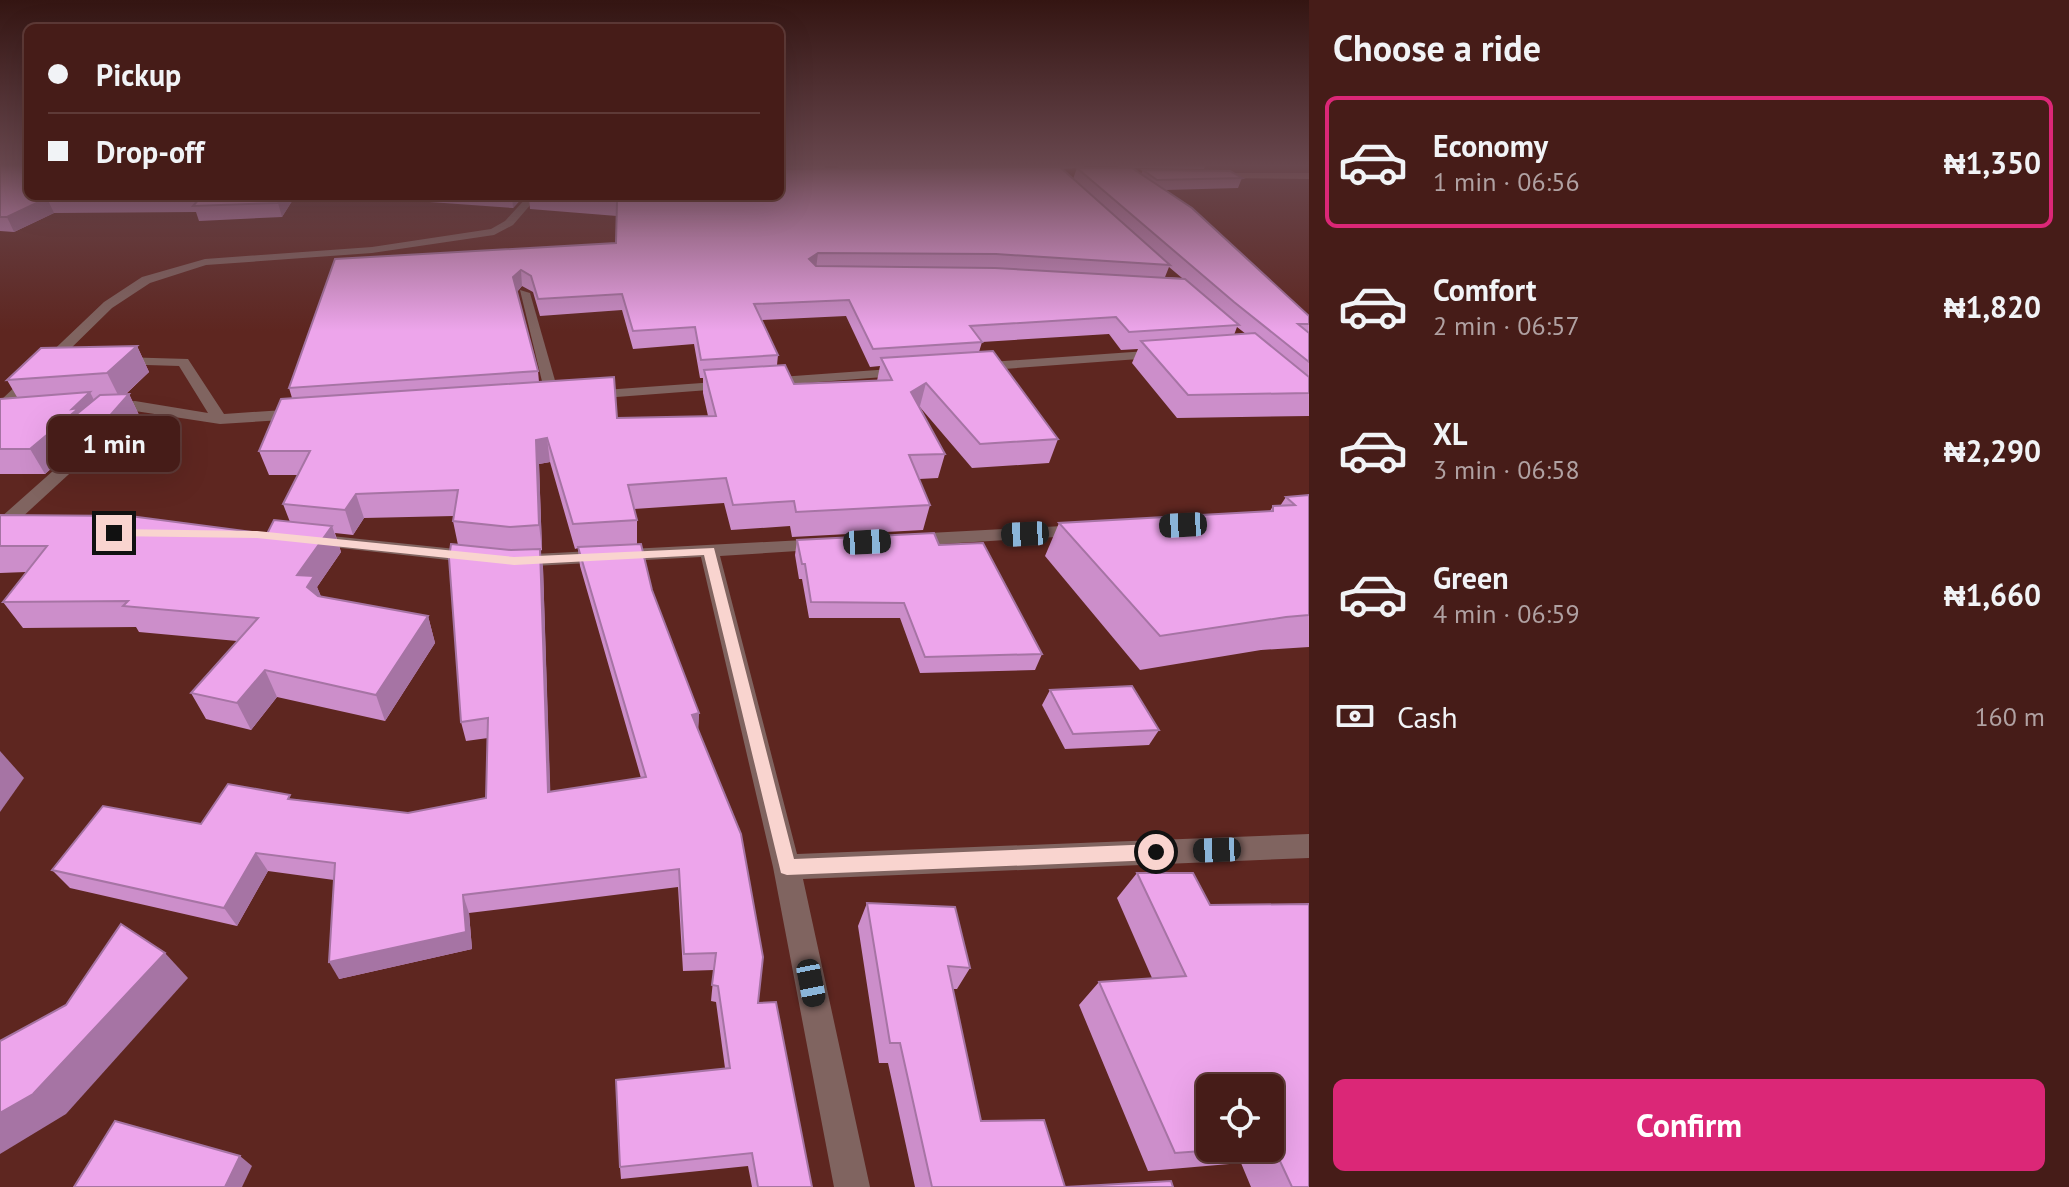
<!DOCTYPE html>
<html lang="en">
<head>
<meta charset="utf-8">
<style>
	body { margin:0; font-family:"PT Sans",sans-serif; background:#502925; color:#f1f3f6; height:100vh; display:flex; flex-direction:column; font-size:30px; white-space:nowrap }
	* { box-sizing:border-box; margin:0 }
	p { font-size:26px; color:#b0a1a2 }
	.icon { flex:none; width:44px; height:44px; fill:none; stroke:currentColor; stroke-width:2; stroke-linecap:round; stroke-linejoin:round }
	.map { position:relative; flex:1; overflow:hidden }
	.details { display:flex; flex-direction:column; background:#461c18; width:760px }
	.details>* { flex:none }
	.hud { position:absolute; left:24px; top:24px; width:760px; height:176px; border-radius:12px; box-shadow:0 8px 32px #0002,0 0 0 2px #5e3a37; display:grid; align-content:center; height:176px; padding:0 24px; background:#461c18 }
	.buttons { position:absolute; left:1196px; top:1074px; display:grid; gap:16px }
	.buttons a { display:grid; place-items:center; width:88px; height:88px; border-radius:12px; background:#461c18; box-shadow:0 8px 32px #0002,0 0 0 2px #5e3a37; font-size:40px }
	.end { position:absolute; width:36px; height:36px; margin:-18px; border:10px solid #f9d4cf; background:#111; box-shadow:0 0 0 4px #111 }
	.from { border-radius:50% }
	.bubble { position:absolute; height:56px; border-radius:12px; background:#461c18; box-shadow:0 8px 32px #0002,0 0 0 2px #5e3a37; font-size:26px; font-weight:600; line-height:56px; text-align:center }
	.car { position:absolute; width:24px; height:48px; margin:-24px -12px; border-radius:10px; box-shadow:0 0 6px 2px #0007; background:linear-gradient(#222 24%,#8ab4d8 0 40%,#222 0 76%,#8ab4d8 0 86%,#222 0) }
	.hud b { display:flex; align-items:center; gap:28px; height:76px; font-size:30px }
	.hud b+b { border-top:2px solid #5e3a37 }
	.hud i { width:20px; height:20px; background:#f1f3f6 }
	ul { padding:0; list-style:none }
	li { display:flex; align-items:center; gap:24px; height:132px; margin:0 16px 12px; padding:0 8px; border:4px solid transparent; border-radius:12px }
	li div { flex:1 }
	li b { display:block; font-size:30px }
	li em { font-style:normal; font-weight:600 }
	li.on { border-color:#db2777 }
	li>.icon { width:72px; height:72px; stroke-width:1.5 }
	h2 { padding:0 24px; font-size:36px; line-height:96px }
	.pay { display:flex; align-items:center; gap:20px; height:88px; padding:0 24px; font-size:30px }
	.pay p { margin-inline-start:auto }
	.primary-button { display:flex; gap:16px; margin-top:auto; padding:16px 24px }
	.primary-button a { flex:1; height:92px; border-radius:12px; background:#db2777; color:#fff; font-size:32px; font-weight:600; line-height:92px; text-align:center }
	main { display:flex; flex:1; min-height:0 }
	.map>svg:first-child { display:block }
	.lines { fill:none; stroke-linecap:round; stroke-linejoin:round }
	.street { fill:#806460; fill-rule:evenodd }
	.secondary { fill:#a77a74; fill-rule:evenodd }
	.wall { fill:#cc8eca; fill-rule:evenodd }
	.shaded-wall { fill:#a674a4 }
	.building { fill:#eda5eb; stroke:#a674a4; stroke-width:2 }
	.route { fill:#f9d4cf }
</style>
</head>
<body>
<main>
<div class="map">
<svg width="1309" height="1187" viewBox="0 0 1309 1187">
	<rect width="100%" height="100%" fill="#5e2620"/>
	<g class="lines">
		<!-- street -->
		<g class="street">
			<path d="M528,196H538L513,225L494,235L372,253L206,265L150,283L112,308L11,407L0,411V401L104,302L142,277L205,259L372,247L491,229L505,221Z"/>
			<path d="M520,290L530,293L560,398L558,401H548L546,398Z"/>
			<path d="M1161,350L1168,354L1166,357L977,371L970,367L977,363Z"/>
			<path d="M119,357L188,359L224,414L299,409L307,414L299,419L220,424L135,411H103V405L135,401L208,413L179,366L114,364L112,361Z"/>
			<path d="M905,368L912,372L910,375L766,386L759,382L766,378Z"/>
			<path d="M730,381L737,385L735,388L590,399L583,395L590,391Z"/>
			<path d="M87,444L95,449L93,452L6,532L0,534V518L81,446Z"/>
			<path d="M1082,525L1091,531L1088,535L910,546L901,540L910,534Z"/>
			<path d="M312,534L475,551L485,557L475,563L305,544L303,540Z"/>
			<path d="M822,539L831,545L829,549L720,556L797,854L1309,834V858L803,879L870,1187H834L773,867L701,557L515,567L505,561L515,555Z"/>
		</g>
		<!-- secondary -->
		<path class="secondary" d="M1209,173H1309V179L1212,178Z"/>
	</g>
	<!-- wall -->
	<g class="wall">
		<path d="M0,165L294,198L282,217L199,221L196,212L54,213L14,232L0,231Z"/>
		<path d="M780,165H825V169H840L836,165H1084V168H1120L1116,165H1206L1204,169L1133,168L1141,174L1143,170L1242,178L1238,188L1165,190L1309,316V416L1177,418L1132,363L1138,349L1121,350L1109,334L982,342L979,352L1058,439L1049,463L972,468L919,406L945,454L938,478L919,479L930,505L923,530L792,537L790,526L731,530L724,503L634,509L637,520V544L652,590L699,713L698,729L758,1003L812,1187H752L748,1166L621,1179L620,1167L725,1068L716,1002L711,1001L714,970L683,971L678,887L469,913L472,949L339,979L334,880L268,871L237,926L70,888L52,870L201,824L292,799L408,813L486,798L488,738L466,741L461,722L458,545L453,521L454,516L364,518L353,535L335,533L341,552L317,587L321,597L428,616L435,643L385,721L277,697L251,730L206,719L191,693L237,641L139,632L136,627L23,628L3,602L26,572L0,573V515L267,534L290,522L283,504L298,475H269L259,451L292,398L289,388L335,259L616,243L617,216L530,209L529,196H780ZM1077,168L1073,179L1061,169ZM1169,267L1182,278L1165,277ZM522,286L533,292L540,316L622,310L633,349L694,344L700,378H703V393L708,416L617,418L539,382L538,371L517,292ZM846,316L870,367L880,366L877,381L794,384L777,365L778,355L762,320ZM1237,327L1246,334L1234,335ZM550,462L575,549L578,548L580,566L641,778L550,792L543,568L540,551L542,550L539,464Z"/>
		<path d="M346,196H524L513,208Z"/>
		<path d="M137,346L149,372L126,394H129L147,432L113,474H74L64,457L45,474H0V399L17,397L7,380Z"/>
		<path d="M1309,495V647L1261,650L1140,670L1045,556L1059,523L1270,511L1273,506H1280L1286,497Z"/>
		<path d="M797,540L939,545L1042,654L1035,670L920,673L900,618H809L802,579H799L795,555Z"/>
		<path d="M1050,690L1159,730L1149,745L1065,749L1042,705Z"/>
		<path d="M1137,873H1193L1210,905L1309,904V1187H1251L1241,1163L1148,1171L1079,1005L1099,982L1152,978L1117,898ZM1210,1088H1270V1148H1210Z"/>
		<path d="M867,903L970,968L957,989H953L981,1121L1065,1187H1173H915L888,1063H879L858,926Z"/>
	</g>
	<!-- shaded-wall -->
	<g class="shaded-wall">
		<path d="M282,196H305L294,198L282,217L278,203Z"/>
		<path d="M512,196H524L513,208Z"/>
		<path d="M47,198L54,213L14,232L7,217Z"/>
		<path d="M818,253L816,269L809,259Z"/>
		<path d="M521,270L522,286L515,294L513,277Z"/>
		<path d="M137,346L149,372L120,399L107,373Z"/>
		<path d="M926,383L920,406L906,415L911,392Z"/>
		<path d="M90,392L102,416L51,435L64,457L45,474L30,449Z"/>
		<path d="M129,394L147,432L113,474L92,436Z"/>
		<path d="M547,438L550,462L539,464L542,550L539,525L536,440Z"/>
		<path d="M356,494L364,518L353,535L345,510Z"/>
		<path d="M332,526L341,552L317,587L324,603L317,614L297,575Z"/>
		<path d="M540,549L543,568L551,811L548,792Z"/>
		<path d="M428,616L435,643L385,721L376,695Z"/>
		<path d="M265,670L277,697L251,730L237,703Z"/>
		<path d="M699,713L698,733L692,715Z"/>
		<path d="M0,751L24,778L0,812Z"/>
		<path d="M256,853L268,871L237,926L224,908Z"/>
		<path d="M463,895L469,913L472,949L339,979L329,962Z"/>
		<path d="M165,953L188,978L66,1114L0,1154V1113Z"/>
		<path d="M240,1156L252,1166L242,1187H225Z"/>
	</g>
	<!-- building -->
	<g class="building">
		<path d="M0,165H28V196H282L278,203L193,206L200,198H47L7,217H0Z"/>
		<path d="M1060,167L1170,265L996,254L818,253L809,259L816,266L995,268L1185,279L1239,325L1129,332L1116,317L970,326L982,342L873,349L849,300L754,304L778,355L701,360L695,327L633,331L622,294L538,299L531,276L521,270L513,277L538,371L289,388L335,259L616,243L617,201L544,196H780V169Z"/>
		<path d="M1077,168H1132L1192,208L1309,316V324H1298L1309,333V362L1234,302Z"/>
		<path d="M1143,170L1230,171L1242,178L1157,180Z"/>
		<path d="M1255,333L1309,377V393L1188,395L1141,341Z"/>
		<path d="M137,346L107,373L7,380L41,348Z"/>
		<path d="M993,351L1058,439L980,444L926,383L911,392L945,454L909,455L930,505L796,512L794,501L733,505L726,478L628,485L637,520L573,524L547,438L536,440L539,525L510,527L453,521L458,490L356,494L345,510L283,504L310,451H259L281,399L614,377L617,418L716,416L704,370L785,365L794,384L892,380L881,358Z"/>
		<path d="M90,392L72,409L79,408L30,449H0V399Z"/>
		<path d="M129,394L92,436L51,435L100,395Z"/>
		<path d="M1309,495V615L1286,617L1160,636L1059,523L1273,511V506L1295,505L1286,497Z"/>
		<path d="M0,515L130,516L267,534L274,520L332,526L297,575L314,576L307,587L318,596L428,616L376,695L265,670L237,703L191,693L258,618L123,606L128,601L3,602L47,546H0Z"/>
		<path d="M934,533L939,545L983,543L1042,654L925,657L904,603L811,602L805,564H802L797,540Z"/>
		<path d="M451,544L511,550L540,549L548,792L646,777L578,547L641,544L652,590L699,713L692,715L741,834L763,957L758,1003L776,1002L812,1187H758L752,1153L620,1167L616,1080L730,1068L718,986L712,985L716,953L684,954L679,869L463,895L466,932L329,962L335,863L256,853L224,908L52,870L103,806L201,824L228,784L290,795L288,799L408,813L486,798L488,718L461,722L449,558Z"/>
		<path d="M1132,686L1159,730L1073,734L1050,690Z"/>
		<path d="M1137,873H1193L1210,905L1309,904V1187H1292L1273,1146H1270V1088H1210V1148H1243L1175,1153L1099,982L1186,976Z"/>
		<path d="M867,903L955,907L970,968L948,966L981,1121L1044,1120L1065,1187L1171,1181L1173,1187H932L900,1043H890Z"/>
		<path d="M121,924L165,953L33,1094L0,1113V1041L66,1005Z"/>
		<path d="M115,1121L240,1156L225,1187H74Z"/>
	</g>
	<!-- sky -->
	<linearGradient id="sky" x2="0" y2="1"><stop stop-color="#341512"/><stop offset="0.5" stop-color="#68474e"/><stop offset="1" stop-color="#68474e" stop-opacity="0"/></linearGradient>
	<rect width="1309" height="331" fill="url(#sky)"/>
	<!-- route -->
	<path class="route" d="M114,529L257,531L514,557L714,548L794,859L1156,844L1162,847L1164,852L1162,858L1156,860L787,875L781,873L704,555L514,565L257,538L110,536V530Z"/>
</svg>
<div class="buttons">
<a><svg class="icon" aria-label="locate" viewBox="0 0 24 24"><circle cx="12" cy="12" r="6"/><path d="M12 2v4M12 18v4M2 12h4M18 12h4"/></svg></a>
</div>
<i class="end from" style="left:1156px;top:852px"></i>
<i class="end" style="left:114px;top:533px"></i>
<div class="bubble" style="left:48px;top:416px;width:132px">1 min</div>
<i class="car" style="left:1183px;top:525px;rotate:267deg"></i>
<i class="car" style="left:1025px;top:534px;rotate:267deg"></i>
<i class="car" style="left:867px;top:542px;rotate:87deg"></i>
<i class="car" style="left:1217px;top:850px;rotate:268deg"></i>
<i class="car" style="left:811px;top:983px;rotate:169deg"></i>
<div class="hud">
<b><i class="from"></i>Pickup</b>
<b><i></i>Drop-off</b>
</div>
</div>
<section class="details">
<h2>Choose a ride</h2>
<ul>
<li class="on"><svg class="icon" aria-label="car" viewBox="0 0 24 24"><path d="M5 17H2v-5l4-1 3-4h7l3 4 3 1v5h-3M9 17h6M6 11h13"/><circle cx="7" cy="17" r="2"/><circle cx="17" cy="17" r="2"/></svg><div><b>Economy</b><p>1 min · 06:56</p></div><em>₦1,350</em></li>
<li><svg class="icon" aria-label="car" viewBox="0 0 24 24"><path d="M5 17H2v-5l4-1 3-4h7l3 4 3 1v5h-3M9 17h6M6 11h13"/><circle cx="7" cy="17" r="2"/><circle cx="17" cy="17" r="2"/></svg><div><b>Comfort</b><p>2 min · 06:57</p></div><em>₦1,820</em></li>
<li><svg class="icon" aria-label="car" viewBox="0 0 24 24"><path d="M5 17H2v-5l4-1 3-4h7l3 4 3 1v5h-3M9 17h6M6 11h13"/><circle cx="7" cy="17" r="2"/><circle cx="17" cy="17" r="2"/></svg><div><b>XL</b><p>3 min · 06:58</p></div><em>₦2,290</em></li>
<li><svg class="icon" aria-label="car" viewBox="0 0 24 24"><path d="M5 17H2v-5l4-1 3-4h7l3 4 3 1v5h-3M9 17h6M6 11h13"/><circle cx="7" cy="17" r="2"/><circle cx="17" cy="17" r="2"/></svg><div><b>Green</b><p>4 min · 06:59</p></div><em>₦1,660</em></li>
</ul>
<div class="pay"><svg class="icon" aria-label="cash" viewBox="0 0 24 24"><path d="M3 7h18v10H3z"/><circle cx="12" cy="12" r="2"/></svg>Cash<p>160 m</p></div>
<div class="primary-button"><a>Confirm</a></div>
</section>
</main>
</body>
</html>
